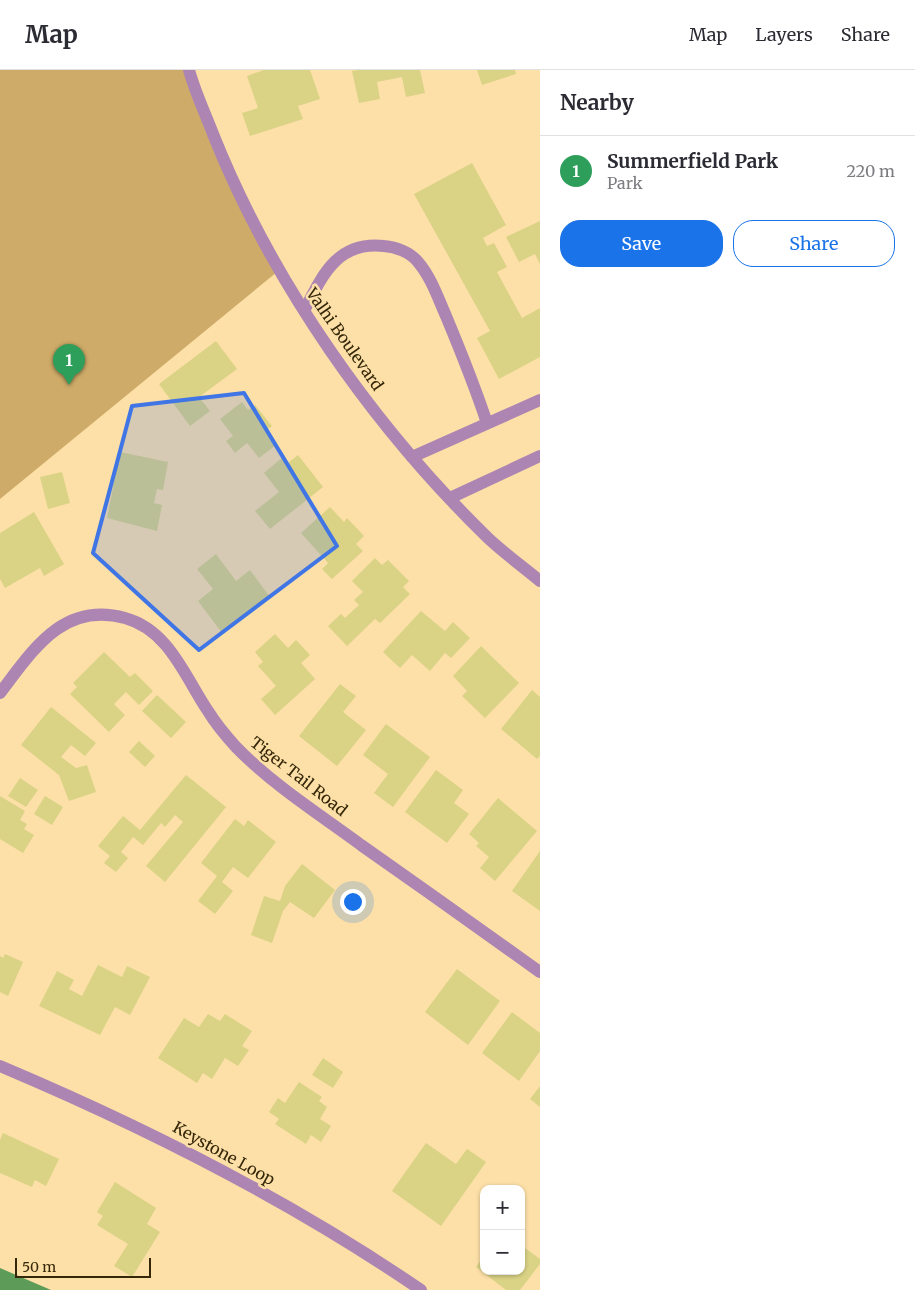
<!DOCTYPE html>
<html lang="en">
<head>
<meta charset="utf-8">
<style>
  body { margin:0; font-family:Merriweather,serif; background:#f2f2f3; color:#2b2b33 }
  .controls { position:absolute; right:15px; bottom:15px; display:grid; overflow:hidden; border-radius:10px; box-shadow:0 1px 4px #0004 }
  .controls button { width:45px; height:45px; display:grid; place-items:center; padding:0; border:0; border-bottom:1px solid #e1e1e2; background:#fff; color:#2b2b33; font:25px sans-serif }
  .scale { position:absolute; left:15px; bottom:12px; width:136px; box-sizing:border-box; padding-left:5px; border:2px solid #352709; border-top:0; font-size:14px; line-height:18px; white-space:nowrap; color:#352709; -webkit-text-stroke:4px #fde0a8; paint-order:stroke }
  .you { position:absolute; left:352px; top:831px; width:18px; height:18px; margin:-12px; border:4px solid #fff; border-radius:50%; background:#1a73e8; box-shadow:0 0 0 8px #1a73e833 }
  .badge { display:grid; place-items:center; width:32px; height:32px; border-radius:50%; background:#1a73e8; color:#fff; font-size:16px; font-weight:700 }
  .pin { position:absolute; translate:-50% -41px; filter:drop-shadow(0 1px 2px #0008) }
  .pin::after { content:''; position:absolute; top:26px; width:18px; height:15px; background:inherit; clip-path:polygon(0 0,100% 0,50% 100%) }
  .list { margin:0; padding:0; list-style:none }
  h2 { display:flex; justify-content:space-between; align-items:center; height:65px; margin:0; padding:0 20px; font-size:21px }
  h2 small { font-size:16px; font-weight:400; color:#7c7c81 }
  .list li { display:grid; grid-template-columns:32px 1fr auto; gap:15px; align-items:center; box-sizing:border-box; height:70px; padding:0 20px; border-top:1px solid #e1e1e2 }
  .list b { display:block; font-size:19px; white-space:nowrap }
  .list p { margin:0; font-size:16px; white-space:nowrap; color:#7c7c81 }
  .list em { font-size:16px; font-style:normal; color:#7c7c81 }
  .actions { display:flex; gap:10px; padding:15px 20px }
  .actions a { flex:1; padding:11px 0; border:1px solid #1a73e8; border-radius:20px; text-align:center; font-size:18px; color:#1a73e8 }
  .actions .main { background:#1a73e8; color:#fff }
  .map { position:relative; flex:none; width:540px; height:1220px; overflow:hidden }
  header { display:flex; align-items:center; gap:30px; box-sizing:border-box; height:70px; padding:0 25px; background:#fff; border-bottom:1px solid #e1e1e2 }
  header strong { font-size:24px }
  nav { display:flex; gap:28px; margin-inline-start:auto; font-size:18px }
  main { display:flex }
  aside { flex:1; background:#fff }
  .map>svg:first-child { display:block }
  .green { fill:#ceab68 }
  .water { fill:#5c9c58 }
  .building { fill:#dad285 }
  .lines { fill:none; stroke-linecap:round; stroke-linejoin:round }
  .minor { stroke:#ad85b2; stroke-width:12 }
  .marked { fill:#3f75e5; fill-opacity:0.2; stroke:#3f75e5; stroke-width:4; stroke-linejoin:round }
  .labels { text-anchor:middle; stroke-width:5; stroke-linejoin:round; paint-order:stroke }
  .street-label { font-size:16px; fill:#352709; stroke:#fde0a8 }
</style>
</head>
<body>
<header>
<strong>Map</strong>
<nav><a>Map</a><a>Layers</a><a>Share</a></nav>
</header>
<main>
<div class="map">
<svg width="540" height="1220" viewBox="0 0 540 1220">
  <rect width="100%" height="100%" fill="#fde0a8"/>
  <!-- green -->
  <path class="green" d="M0 0H192L277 202 0 429Z"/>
  <!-- water -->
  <path class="water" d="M0 1198 51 1220H0Z"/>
  <!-- building -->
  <g class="building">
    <path d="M264 0H310L320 29 298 36 303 49 250 66 242 43 258 38 247 6Z"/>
    <path d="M358 0H420L425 23 406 27 402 7 377 12 380 29 359 33 352 1Z"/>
    <path d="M477 0H515L516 4 482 15Z"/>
    <path d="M472 93 506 155 483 168 487 176 494 173 507 197 497 202 522 248 540 238V287L499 309 477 268 490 261 414 124Z"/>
    <path d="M540 151V194L535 184 519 192 506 167Z"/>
    <path d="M216 271 237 299 199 327 210 341 190 356 159 314Z"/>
    <path d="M242 332 248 340 255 335 272 356 265 361 276 375 259 388 247 373 235 383 226 371 233 366 220 349Z"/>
    <path d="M120 382 168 392 163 420 157 419 154 433 162 435 157 461 107 448Z"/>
    <path d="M298 385 323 417 270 459 255 441 279 422 264 403 283 387 288 393Z"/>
    <path d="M62 402 70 433 48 439 40 407Z"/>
    <path d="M330 437 344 452 347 448 364 466 356 474 363 481 332 509 322 499 328 493 301 463Z"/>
    <path d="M34 442 64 494 44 506 40 498 5 518 0 509V463Z"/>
    <path d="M216 484 236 511 250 500 270 527 222 563 198 531 213 519 197 499Z"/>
    <path d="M375 488 382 495 388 490 409 511 403 517 410 524 380 553 375 549 347 576 328 556 341 544 345 548 359 535 354 530 363 522 352 511Z"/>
    <path d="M421 541 445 561 453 552 470 568 451 588 445 583 430 601 412 585 400 598 383 582Z"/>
    <path d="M275 564 288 578 296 570 310 585 301 593 315 609 275 645 261 629 276 616 258 596 263 592 255 582Z"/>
    <path d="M481 576 519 613 485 648 462 626 467 621 453 606Z"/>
    <path d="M104 582 130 607 135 603 153 621 139 635 126 622 114 634 125 645 109 662 70 624 77 617 73 613Z"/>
    <path d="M340 614 356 626 343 642 366 660 337 696 299 666Z"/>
    <path d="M532 620 540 627V686L537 689 501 659Z"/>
    <path d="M157 625 186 652 171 668 142 641Z"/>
    <path d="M51 637 96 673 85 686 71 675 61 687 76 698 87 695 96 722 69 731 59 705 21 675Z"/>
    <path d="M386 654 430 687 393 737 374 723 388 704 363 685Z"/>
    <path d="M139 671 155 686 145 697 129 682Z"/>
    <path d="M436 700 463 720 454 733 469 744 447 773 405 742Z"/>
    <path d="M186 705 226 737 165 812 146 796 183 752 175 745 165 757 161 753 143 775 133 767 121 782 128 788 116 802 104 793 110 786 98 776 123 746 140 760Z"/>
    <path d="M20 708 38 720 26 737 8 726Z"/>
    <path d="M0 726 25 741 20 750 27 754 24 759 34 765 23 783 0 769Z"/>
    <path d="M45 726 63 737 52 755 34 744Z"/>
    <path d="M498 728 537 761 495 811 480 798 489 787 476 776 479 773 469 764Z"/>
    <path d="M235 749 244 756 248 750 276 772 248 808 233 797 222 812 233 821 215 844 198 831 217 806 201 793Z"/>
    <path d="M540 781V841L512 821Z"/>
    <path d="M302 794 335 820 314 848 290 832 283 841 272 873 251 865 264 826 280 831 285 816Z"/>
    <path d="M5 884 23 892 8 926 0 922V886L3 888Z"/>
    <path d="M98 895 122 907 127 896 150 907 130 945 115 937 100 965 39 936 57 901 74 910 69 919 82 926Z"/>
    <path d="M457 899 500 931 468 975 425 942Z"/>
    <path d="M512 942 540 963V981L519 1011 482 983Z"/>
    <path d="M208 944 220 951 225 944 252 961 242 976 249 980 238 996 225 988 212 1009 203 1003 197 1013 158 988 184 948 199 957Z"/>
    <path d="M323 988 343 1002 333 1018 312 1005Z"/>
    <path d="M299 1012 322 1027 319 1031 327 1037 320 1049 331 1056 321 1072 311 1065 306 1074 275 1054 279 1049 269 1042 278 1028 285 1033Z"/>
    <path d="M540 1016V1037L530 1029Z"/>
    <path d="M3 1063 59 1089 46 1116 35 1110 32 1117 0 1103V1070Z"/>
    <path d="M426 1073 456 1094 467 1079 486 1092 441 1156 392 1121Z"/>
    <path d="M115 1112 156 1138 147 1154 160 1162 132 1207 114 1196 128 1174 97 1155 103 1146 97 1142Z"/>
    <path d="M521 1175 540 1189V1194L520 1220H506L476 1197 484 1186V1201H521Z"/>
  </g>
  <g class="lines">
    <!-- minor -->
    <g class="minor">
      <path d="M189 0C195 22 205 43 213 64 272 212 373 356 488 468 504 483 523 497 540 511"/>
      <path d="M305 239C323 204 338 171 384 176 396 177 410 182 418 192 431 207 438 228 446 246 461 282 475 317 487 353"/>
      <path d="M412 387 540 330"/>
      <path d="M450 428 540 386"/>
      <path d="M0 623C33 580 63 531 125 548 169 560 185 607 208 641 216 654 226 666 236 677 273 715 319 744 361 775 421 817 480 859 540 902"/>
      <path d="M0 996C147 1058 288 1129 421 1220"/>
    </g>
  </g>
  <!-- marked area -->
  <path class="marked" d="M244 323 337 476 199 580 93 483 132 336Z"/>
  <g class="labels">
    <!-- street labels -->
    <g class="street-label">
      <text transform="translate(345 269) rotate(55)" y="6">Valhi Boulevard</text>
      <text transform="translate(299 706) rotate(38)" y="6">Tiger Tail Road</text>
      <text transform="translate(224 1083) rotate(29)" y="6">Keystone Loop</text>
    </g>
  </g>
</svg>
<div class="controls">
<button>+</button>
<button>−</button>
</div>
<div class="scale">50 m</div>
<div class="you"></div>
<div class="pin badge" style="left:69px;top:315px;background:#2e9e5b">1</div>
</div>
<aside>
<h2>Nearby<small></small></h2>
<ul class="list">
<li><span class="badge" style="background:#2e9e5b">1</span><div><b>Summerfield Park</b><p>Park</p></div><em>220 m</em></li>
</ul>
<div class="actions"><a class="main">Save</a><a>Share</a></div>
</aside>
</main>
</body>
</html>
